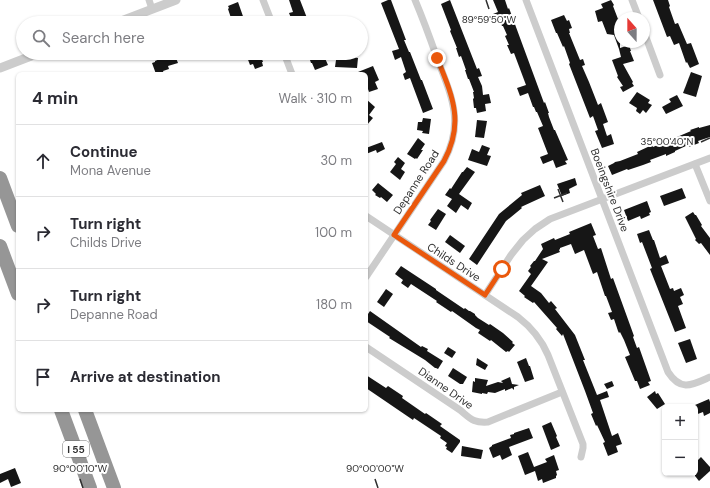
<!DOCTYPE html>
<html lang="en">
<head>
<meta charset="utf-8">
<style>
  body { margin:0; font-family:"DM Sans",sans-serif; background:#f7f7f7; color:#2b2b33 }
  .controls { position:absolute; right:12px; bottom:12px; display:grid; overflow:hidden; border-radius:6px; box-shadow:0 1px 3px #0004 }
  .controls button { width:36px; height:36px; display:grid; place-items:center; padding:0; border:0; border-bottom:1px solid #e1e1e2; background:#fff; color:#2b2b33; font:20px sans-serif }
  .compass { position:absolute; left:614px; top:12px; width:36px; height:36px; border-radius:50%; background:#fff; box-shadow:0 1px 3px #0004; rotate:339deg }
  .stop { position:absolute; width:12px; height:12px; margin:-9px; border:3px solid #ea580c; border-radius:50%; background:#fff }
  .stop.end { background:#ea580c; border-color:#fff; box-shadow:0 1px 4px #0008 }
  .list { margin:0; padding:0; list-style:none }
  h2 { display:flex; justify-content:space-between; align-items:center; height:52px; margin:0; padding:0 16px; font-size:17px }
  h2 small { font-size:13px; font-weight:400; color:#7c7c81 }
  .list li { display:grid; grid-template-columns:26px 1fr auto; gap:12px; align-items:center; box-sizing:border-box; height:72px; padding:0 16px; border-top:1px solid #e1e1e2 }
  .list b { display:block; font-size:15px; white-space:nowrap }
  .list p { margin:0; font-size:13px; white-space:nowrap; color:#7c7c81 }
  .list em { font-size:13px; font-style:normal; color:#7c7c81 }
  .icon { flex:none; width:22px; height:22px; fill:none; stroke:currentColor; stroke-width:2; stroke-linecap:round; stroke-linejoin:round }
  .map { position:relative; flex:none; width:710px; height:488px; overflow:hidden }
  .search { position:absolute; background:#fff; box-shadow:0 1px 3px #0004; left:16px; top:16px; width:352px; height:44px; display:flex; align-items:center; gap:10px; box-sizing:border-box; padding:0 14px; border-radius:22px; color:#7c7c81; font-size:15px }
  .panel { position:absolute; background:#fff; box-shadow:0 1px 3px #0004; left:16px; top:72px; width:352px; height:340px; border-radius:6px }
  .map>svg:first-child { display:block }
  .building { fill:#161616 }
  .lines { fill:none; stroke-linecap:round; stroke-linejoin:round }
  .minor { stroke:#ccc; stroke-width:7 }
  .tertiary { stroke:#ccc; stroke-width:9 }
  .motorway { stroke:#969696; stroke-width:14 }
  .route { stroke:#ea580c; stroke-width:5 }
  .ticks { fill:none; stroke:#2f2f2f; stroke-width:1.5 }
  .labels { text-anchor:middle; stroke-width:4; stroke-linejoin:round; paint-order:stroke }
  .shield { fill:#fff; stroke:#6d6d6d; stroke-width:1 }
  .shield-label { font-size:10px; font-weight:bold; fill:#2f2f2f }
  .street-label { font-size:11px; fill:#2f2f2f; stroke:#fff }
  .ticks-label { font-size:10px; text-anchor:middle; fill:#2f2f2f; stroke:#fff; stroke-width:4; stroke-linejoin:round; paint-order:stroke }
</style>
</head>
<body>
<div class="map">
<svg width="710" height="488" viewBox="0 0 710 488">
  <rect width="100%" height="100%" fill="#fff"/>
  <!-- building -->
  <g class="building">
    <path d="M289 0H300L307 18 293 23 289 13 293 12Z"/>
    <path d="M388 0H391L406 40H404L409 52H410L421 80H422L433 109 423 113 410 78 405 80 403 74 406 72 401 57 395 60 392 51 399 49 381 3Z"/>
    <path d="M450 0 477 69 479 68 482 76 478 77 482 86 483 95 489 94 491 103 485 104 486 111 477 113 476 108H474L473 99 474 98 473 92H474L469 79H468L465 70H466L461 56 459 57 456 48H457L450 31 451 30 441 4Z"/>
    <path d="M493 0H505L508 9 509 8 544 103 545 102 549 113H548L549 117 554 130H555L568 160 565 161 567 164 556 168 553 160 543 164 540 157 548 154 538 128 543 126 537 112H536L534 107H533L528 93 520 96 517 88 526 85 514 53 511 54 507 45H509L505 36 507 35 503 26H502L499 19 496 20 493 14 498 12Z"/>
    <path d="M611 0 614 5 613 6 618 19 620 18V48L629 45 631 51H630L634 61 623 64 633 82 632 83 634 86 623 92 620 87 623 86 617 77 618 76 612 60 621 57 619 49 614 35 607 34 602 21 598 22 595 11 603 8 601 4Z"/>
    <path d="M653 0H668L670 6 669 7 675 24 678 23 687 44 691 43 699 64 690 68 687 62 686 63 679 43 674 45 670 36 667 37Z"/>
    <path d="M238 2 245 22 241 23H235L233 17 231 18 228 9 229 8 228 6Z"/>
    <path d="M564 15 567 21 569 20 572 28 569 29 570 33H569L580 60 583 59 585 65 582 66 589 82 598 105 601 103 608 122 603 124 607 136 611 134 614 144 602 148 595 131 598 130 593 116 590 118 569 64 570 63 564 46 563 47 557 33H556L551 20Z"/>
    <path d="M174 53 178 63 168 66 169 69 163 71 164 74H156L152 63 155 62V61Z"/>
    <path d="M254 53H260L263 62H262L263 66 255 69 253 64 250 65 247 57 250 56V55Z"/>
    <path d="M308 53H319L321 57 324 56 328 65 315 70 312 63H311L309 57 310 56Z"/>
    <path d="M337 53 346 55V56L358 58 357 68 335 67Z"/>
    <path d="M373 66 379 80 375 82 378 89 369 92 366 83V74H353Z"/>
    <path d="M691 72 702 76 696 97 683 93Z"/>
    <path d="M637 92 650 100 648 103 652 105 646 113 643 110 640 114 636 111 637 108 629 103Z"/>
    <path d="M677 95 683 106 666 114 662 107 671 102 669 99Z"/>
    <path d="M366 99 375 107 369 115 373 118 366 126Z"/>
    <path d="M423 118 431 119 430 120 431 119 429 134 422 133 423 131 417 130 418 122H422Z"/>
    <path d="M477 120 487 121 484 138 475 137Z"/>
    <path d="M710 125V137L698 141 699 143 689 147 688 145 675 151V152L666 156V154L650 160 651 162 643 165 628 170 627 169 612 175 608 166 614 163 615 162 620 161 638 154 637 152 652 145 653 147 670 140 691 131 690 130 699 127V128Z"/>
    <path d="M418 138 425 144 421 150H423L417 159 416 158 415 159 407 154Z"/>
    <path d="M382 142 385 149 377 153 376 150 366 154V148Z"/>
    <path d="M482 145 490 148 487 155 491 156 487 166 468 160 472 149 479 152Z"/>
    <path d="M398 157 405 163 401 169 405 172 400 180 390 172 396 164 394 162Z"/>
    <path d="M467 167 475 172 459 194 472 203 468 210 461 205 456 213 447 206 452 199 445 195 450 188 451 189 462 172H463Z"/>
    <path d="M575 178 577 185 569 189 570 193 562 196 557 184Z"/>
    <path d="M378 183 393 195 387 202 381 197 380 198 375 195 376 194 372 190Z"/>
    <path d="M540 185 545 196 521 207 522 208 506 221 477 265 469 259 499 214 522 195 521 193Z"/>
    <path d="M682 188 686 198 664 206 660 196Z"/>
    <path d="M647 201 651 212 649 213 650 215 641 219 640 216 628 221 624 210Z"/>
    <path d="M438 209 446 214 436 230 428 225 431 221 430 220Z"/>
    <path d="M693 212 695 215H696L702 225 701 226 710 238V255L701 243 699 244 695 240 696 239 685 217Z"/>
    <path d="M591 223 596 235 593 236 598 249 601 248 611 279 613 278 634 336 633 337 637 348 639 347 651 381 648 382 650 385 640 389 637 381H635L625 357 630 355 624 340 620 332 619 333 618 331 614 319 611 320 608 313 612 312 606 296H605L597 272 593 274 584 250 575 254 571 244 560 248V249L559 250 560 252 542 259 548 262 531 286 541 293 549 303 551 301 557 308 555 309 575 335 585 360H583L597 395 607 391 609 397 600 400 612 436 618 433 622 444 616 446 618 452 608 456 603 443 605 442 597 425 596 426 591 414 593 413 585 391 563 334 562 336 556 329 557 328 534 302 533 303 524 297 525 296 519 291 531 274 528 271 531 267 530 266 534 261H535L543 249 541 244 554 238 555 240 570 234 569 232Z"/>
    <path d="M649 230 653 240H654L660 258 666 255 669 263 661 266 670 289 673 288 674 291 681 288 684 295 680 297 683 304 678 306 686 328 675 332 650 269 652 268 642 242 640 243 637 234Z"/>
    <path d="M450 235 465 246 460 253 445 242Z"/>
    <path d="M401 266 436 289V290L464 309 465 308 469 311H470L475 314V315L478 318 489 325 490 324 503 333 513 342 512 343 515 345 509 352 508 351 506 352 491 340 490 341 478 333 480 330 476 328 452 311 451 312 436 302 437 301 411 284 408 288 401 283 403 280 395 274Z"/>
    <path d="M386 289 393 294 384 307 377 302Z"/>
    <path d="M370 311 421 347 422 346 428 349 427 351 443 361 438 369 436 368H435L425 360 389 338 390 337 366 321V317Z"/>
    <path d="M690 339 697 359 686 363 678 343Z"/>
    <path d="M448 347 456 352 452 358 444 353Z"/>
    <path d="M477 358 488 365 485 370 476 365Z"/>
    <path d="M526 358 529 366H530L534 379 525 382 517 362Z"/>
    <path d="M453 368 467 377 463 384H460L448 376Z"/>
    <path d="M366 375 386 388 388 386 403 396 402 398 425 414 426 413 442 424 440 426 460 440V442L452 453 446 449 447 447 445 446 447 443 440 438 441 436 414 418 413 420 366 388Z"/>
    <path d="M510 377 512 384 519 385 514 387V390L512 388 505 391V389L495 393 488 392 487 394 482 393V394L472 392 473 381 475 382V378L488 380 486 386 498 382 503 383 501 381Z"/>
    <path d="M612 381 614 386 607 389 604 384Z"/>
    <path d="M655 391 656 394 658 393 665 404 657 409 647 397Z"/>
    <path d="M709 399 710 402V413L704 416 703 412 695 415V405Z"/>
    <path d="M551 422 557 436 556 437 560 446 551 450 542 426Z"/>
    <path d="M529 428 533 438 509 447 512 455 502 460 500 455 493 458 489 448 492 446V445L511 438 510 435 514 434V433Z"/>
    <path d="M462 446 483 450 481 459 461 456Z"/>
    <path d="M528 452 534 467 547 462 545 459 554 455 559 470 556 471 557 475 556 476V478L543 483 542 479 538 481 535 471 525 475 518 456Z"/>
    <path d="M701 457 710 467V471L699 481 695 476V463Z"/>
    <path d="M15 468 21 483 11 487 8 479 0 483V474Z"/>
  </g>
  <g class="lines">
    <!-- minor -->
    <g class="minor">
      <path d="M149 0 152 9"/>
      <path d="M263 0 272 23"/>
      <path d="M526 0 668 372C681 392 692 385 710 377"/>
      <path d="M632 0 639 18"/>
      <path d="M644 32 660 75"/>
      <path d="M284 53 292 74"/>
      <path d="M695 164 710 201"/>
      <path d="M366 216 518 317C531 327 542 341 548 355L583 444V448L581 457"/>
      <path d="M366 277 444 161C465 122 451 95 437 58 430 38 423 19 415 0"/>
      <path d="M485 295 511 255 523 240 535 229 550 219 710 158"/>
      <path d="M366 347 460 410C471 419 473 423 488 422L562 392"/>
    </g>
    <!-- tertiary -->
    <g class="tertiary">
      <path d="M116 23 176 0"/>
      <path d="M0 68 39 53"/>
    </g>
    <!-- motorway -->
    <g class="motorway">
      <path d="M0 178 18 226"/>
      <path d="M0 246 18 294"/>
      <path d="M61 410 90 488"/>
      <path d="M85 410 114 488"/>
    </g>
  </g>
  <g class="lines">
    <!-- route -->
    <path class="route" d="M437 58C452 95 465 122 444 161L394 235 485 295 502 269"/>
  </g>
  <!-- ticks -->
  <path class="ticks" d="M486 0 489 9M701 142 710 138M558 189 563 202M554 198 567 193M80 479 83 488M375 479 378 488"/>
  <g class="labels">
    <!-- shield labels -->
    <rect class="shield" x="63" y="441" width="26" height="16" rx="3"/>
    <g class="shield-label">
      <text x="76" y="453">I 55</text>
    </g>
    <!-- street labels -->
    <g class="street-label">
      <text transform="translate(416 182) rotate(-57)" y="4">Depanne Road</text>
      <text transform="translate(610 190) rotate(69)" y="4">Boeingshire Drive</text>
      <text transform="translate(454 262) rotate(33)" y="4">Childs Drive</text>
      <text transform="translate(446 388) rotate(35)" y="4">Dianne Drive</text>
    </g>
  </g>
  <g class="ticks-label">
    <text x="489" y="23">89°59'50"W</text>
    <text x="667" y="145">35°00'40"N</text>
    <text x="80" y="472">90°00'10"W</text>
    <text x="375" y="472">90°00'00"W</text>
  </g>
</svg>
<div class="controls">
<button>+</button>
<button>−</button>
</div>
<svg class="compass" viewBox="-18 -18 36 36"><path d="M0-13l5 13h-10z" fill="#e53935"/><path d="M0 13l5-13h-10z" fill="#7c7c81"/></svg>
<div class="stop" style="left:502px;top:269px"></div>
<div class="stop end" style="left:437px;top:58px"></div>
<div class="search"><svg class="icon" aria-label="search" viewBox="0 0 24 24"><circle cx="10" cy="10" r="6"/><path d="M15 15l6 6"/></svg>Search here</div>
<section class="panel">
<h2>4 min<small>Walk · 310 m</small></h2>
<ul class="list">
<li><svg class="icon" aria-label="ahead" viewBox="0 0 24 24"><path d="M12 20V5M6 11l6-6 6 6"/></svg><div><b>Continue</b><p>Mona Avenue</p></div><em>30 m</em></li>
<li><svg class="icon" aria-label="right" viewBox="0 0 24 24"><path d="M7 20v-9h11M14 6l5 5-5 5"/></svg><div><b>Turn right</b><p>Childs Drive</p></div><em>100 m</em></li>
<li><svg class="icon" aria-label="right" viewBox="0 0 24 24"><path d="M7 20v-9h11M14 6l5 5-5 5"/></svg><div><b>Turn right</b><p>Depanne Road</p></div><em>180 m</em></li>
<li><svg class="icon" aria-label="arrive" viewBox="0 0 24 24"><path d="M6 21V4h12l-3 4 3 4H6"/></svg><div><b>Arrive at destination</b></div></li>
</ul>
</section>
</div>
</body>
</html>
